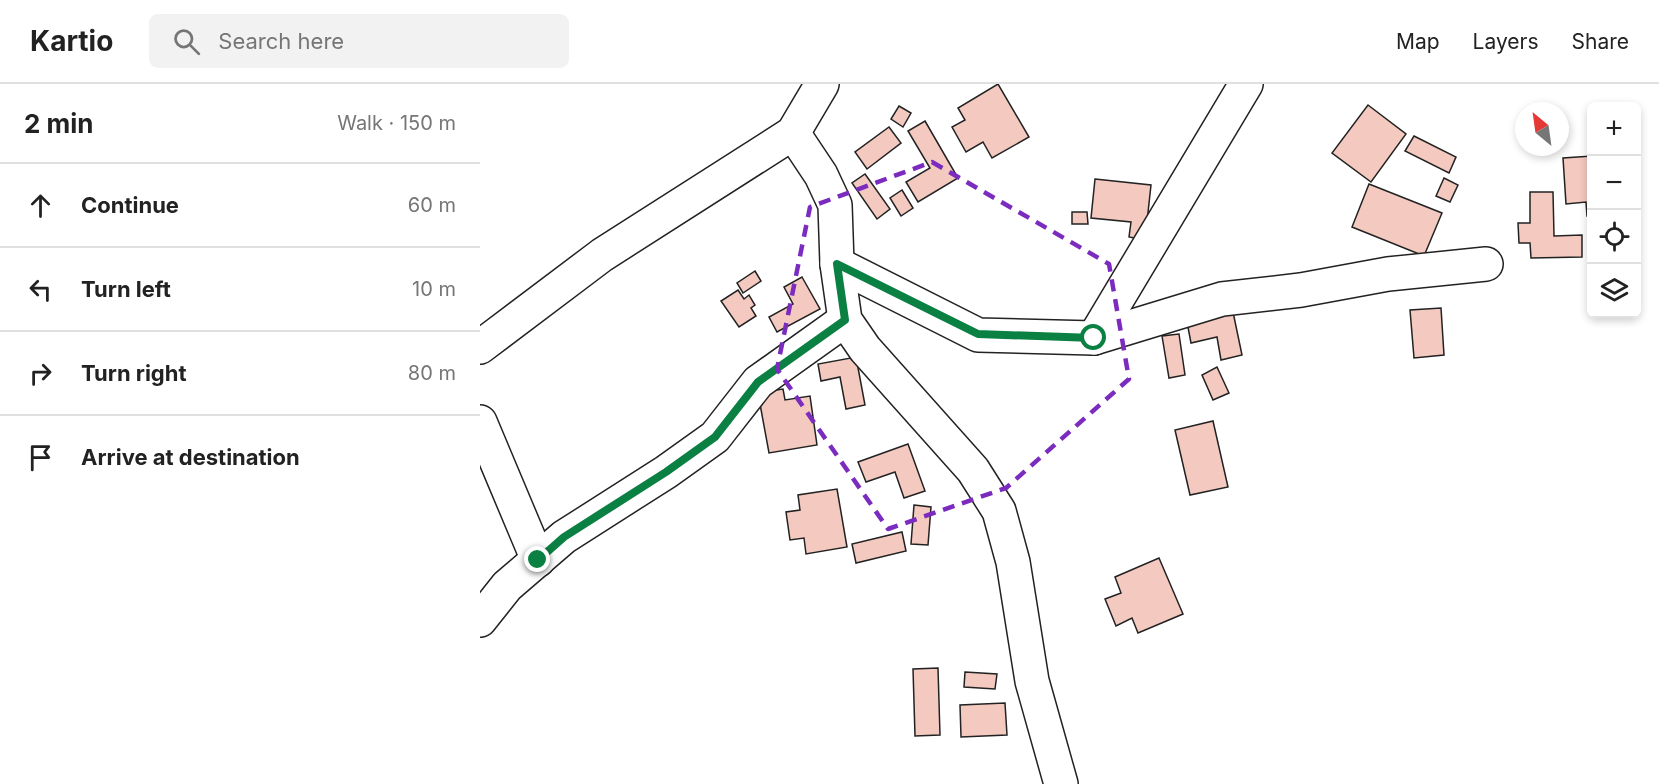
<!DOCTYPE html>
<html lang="en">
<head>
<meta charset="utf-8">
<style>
  body { margin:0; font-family:Inter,sans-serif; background:#f2f2f2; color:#222 }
  .controls { position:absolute; right:18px; top:18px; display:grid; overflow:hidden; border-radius:9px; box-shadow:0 3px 9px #0003 }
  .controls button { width:54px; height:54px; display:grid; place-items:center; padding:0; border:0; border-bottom:2px solid #e0e0e0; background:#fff; color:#222; font:30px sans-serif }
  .compass { position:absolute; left:1035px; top:18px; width:54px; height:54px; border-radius:50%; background:#fff; box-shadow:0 3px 9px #0003; rotate:331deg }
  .stop { position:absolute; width:18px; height:18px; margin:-14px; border:4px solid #0b8043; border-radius:50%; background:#fff }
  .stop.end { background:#0b8043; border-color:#fff; box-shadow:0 2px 6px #0008 }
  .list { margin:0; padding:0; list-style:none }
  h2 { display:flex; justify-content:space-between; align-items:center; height:78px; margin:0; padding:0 24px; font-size:26px }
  h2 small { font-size:20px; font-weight:400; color:#767676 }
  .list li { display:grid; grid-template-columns:39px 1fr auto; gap:18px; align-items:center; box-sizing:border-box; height:84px; padding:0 24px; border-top:2px solid #e0e0e0 }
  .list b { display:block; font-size:22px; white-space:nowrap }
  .list em { font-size:20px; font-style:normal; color:#767676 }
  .icon { flex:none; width:33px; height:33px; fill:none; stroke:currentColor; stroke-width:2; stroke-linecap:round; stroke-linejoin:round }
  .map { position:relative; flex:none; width:1179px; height:700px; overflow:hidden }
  header { display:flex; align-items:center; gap:36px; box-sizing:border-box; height:84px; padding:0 30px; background:#fff; border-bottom:2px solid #e0e0e0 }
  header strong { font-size:28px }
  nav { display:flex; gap:33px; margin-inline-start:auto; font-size:21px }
  .search { width:420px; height:54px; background:#f2f2f2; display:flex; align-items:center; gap:15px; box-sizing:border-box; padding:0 21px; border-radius:9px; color:#767676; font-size:22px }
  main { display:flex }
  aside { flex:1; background:#fff }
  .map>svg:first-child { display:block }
  .building { fill:#f3c9c0; stroke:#222; stroke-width:1.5 }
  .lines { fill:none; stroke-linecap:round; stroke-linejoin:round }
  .minor-casing { stroke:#222; stroke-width:36 }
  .minor { stroke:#fff; stroke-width:33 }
  .route { stroke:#0b8043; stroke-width:8 }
  .marked { fill:none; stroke:#7b2cbf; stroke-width:4.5; stroke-dasharray:12 8; stroke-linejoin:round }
</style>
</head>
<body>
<header>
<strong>Kartio</strong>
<div class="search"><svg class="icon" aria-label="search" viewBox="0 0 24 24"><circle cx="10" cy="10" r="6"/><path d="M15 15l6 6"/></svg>Search here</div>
<nav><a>Map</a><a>Layers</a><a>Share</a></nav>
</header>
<main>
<aside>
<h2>2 min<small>Walk · 150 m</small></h2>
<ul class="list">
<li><svg class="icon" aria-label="ahead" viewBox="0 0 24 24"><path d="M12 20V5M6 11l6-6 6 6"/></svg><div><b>Continue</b></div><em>60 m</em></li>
<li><svg class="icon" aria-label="left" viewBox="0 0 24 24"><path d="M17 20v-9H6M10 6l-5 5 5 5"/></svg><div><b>Turn left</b></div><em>10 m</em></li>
<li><svg class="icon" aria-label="right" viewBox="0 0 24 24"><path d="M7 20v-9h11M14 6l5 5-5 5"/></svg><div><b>Turn right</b></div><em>80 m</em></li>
<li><svg class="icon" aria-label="arrive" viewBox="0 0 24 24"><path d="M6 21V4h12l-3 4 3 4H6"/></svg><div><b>Arrive at destination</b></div></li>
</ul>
</aside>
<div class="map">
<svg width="1179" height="700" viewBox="0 0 1179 700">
  <rect width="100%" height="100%" fill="#fff"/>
  <!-- building -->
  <g class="building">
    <path d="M518 0 549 53 512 74 503 58 486 68 472 43 485 36 478 24Z"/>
    <path d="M888 21 926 50 891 98 852 69Z"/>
    <path d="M419 22 431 29 423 43 411 35Z"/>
    <path d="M445 37 478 94 438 118 426 98 450 84 428 47Z"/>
    <path d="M409 43 421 59 387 85 375 68Z"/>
    <path d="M934 52 976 73 969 89 925 67Z"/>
    <path d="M1112 72V132H1107L1106 118 1086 120 1083 74Z"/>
    <path d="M385 90 410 125 397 135 372 99Z"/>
    <path d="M964 94 978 101 970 118 956 112Z"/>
    <path d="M615 95 671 101 665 156 649 153 651 138 611 134Z"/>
    <path d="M889 100 962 129 944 172 872 143Z"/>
    <path d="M422 106 433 124 421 132 410 114Z"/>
    <path d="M1050 108H1073L1074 152 1102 151V173L1051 174 1050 159H1039L1038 139H1050Z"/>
    <path d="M592 128H607L608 140H592Z"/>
    <path d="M275 187 281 197 263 209 257 199Z"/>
    <path d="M322 193 340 225 297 248 289 233 313 220 304 203Z"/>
    <path d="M258 206 264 215 269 211 275 221 271 224 276 232 259 243 241 217Z"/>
    <path d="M961 224 964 271 934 274 930 226Z"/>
    <path d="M753 228 762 271 741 276 737 253 711 259 707 238Z"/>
    <path d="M699 250 705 291 689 294 682 252Z"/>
    <path d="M376 273 385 321 366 325 360 293 341 297 338 280Z"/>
    <path d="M737 283 749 309 733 316 722 291Z"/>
    <path d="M303 305 305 316 330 312 337 361 289 369 278 309Z"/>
    <path d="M733 337 748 403 710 411 695 346Z"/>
    <path d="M428 360 445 407 424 414 415 388 386 398 378 378Z"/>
    <path d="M357 405 367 463 326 470 324 454 310 456 306 428 320 426 318 411Z"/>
    <path d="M434 421 451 423 448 461 431 460Z"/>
    <path d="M422 448 426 467 376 479 372 460Z"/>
    <path d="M679 474 703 530 658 549 652 534 636 542 625 515 641 509 635 493Z"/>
    <path d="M458 584 460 651 435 652 433 585Z"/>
    <path d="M485 588 517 590 515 605 484 603Z"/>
    <path d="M525 619 527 651 481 653 480 621Z"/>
  </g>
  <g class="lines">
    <!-- minor casing -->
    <g class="minor-casing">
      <g id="minor">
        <path d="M313 49 341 91 355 121 357 180 365 236 385 265 493 386 519 427 533 478 552 597 581 700"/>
        <path d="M357 180 498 251 614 254 742 215 821 206 908 190 1006 180"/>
        <path d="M614 254 766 0"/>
        <path d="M0 263 122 171 313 49 342 0"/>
        <path d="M0 338 58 476"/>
        <path d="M0 536 27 502 84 453 186 388 235 353 278 298 365 236"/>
      </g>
    </g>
    <!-- minor -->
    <use href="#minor" class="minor"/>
  </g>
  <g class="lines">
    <!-- route -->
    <path class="route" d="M58 476 84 453 186 388 235 353 278 298 365 236 357 180 498 250 614 254"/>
  </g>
  <!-- marked area -->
  <path class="marked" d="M452 78 629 180 649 295 526 404 408 445 297 285 330 123Z"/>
</svg>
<div class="controls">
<button>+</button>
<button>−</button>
<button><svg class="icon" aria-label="locate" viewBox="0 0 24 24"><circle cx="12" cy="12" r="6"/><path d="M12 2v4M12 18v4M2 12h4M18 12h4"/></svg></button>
<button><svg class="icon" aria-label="layers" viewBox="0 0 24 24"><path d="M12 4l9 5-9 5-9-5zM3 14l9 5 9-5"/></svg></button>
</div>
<svg class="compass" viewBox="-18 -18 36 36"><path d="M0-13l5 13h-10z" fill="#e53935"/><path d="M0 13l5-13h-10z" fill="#767676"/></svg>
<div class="stop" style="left:614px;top:254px"></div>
<div class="stop end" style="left:58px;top:476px"></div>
</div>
</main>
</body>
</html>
